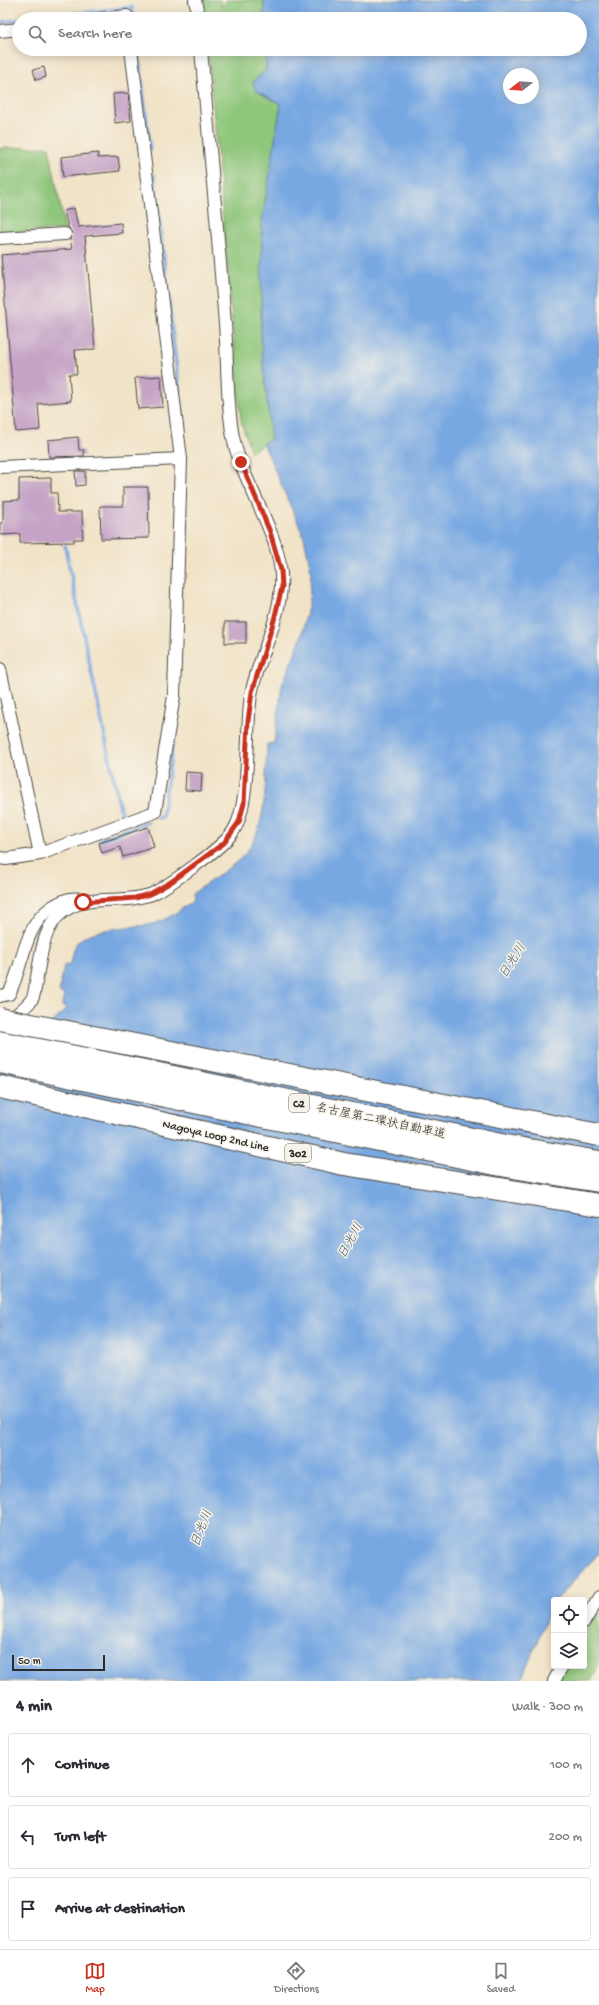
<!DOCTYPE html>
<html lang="en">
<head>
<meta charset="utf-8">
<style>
  body { margin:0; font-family:"Gochi Hand","Klee One",sans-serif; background:#f2f2f3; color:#2b2b33 }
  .controls { position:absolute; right:12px; bottom:12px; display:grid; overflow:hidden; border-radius:4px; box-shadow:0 2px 10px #0003 }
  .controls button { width:36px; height:36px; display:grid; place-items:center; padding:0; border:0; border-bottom:1px solid #e1e1e2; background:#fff; color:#2b2b33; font:20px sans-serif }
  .compass { position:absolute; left:503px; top:68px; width:36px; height:36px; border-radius:50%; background:#fff; box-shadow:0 2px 10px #0003; rotate:253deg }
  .scale { position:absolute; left:12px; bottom:10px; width:93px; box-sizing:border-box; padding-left:4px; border:2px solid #2b2b2b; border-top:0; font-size:11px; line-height:14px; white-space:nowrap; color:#2b2b2b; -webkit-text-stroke:3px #f7f3e8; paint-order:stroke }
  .stop { position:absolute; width:12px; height:12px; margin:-9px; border:3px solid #c8321e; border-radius:50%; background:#fff }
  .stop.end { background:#c8321e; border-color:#fff; box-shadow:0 1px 4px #0008 }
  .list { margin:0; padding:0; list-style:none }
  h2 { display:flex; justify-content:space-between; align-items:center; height:52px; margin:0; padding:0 16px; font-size:17px }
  h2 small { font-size:13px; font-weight:400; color:#7c7c81 }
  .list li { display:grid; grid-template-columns:26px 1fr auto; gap:12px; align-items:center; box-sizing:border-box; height:64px; margin:0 8px 8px; padding:0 8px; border:1px solid #e1e1e2; border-radius:4px }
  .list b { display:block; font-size:15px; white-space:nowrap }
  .list em { font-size:13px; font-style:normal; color:#7c7c81 }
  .icon { flex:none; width:22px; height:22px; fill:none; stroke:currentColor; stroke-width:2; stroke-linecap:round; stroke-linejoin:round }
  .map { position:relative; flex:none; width:599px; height:1681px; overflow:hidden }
  .search { position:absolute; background:#fff; box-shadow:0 2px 10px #0003; left:12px; right:12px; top:12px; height:44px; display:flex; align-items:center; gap:10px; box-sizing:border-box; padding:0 14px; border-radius:22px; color:#7c7c81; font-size:15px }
  .sheet { height:268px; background:#fff }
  nav { display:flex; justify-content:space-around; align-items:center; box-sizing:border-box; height:56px; border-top:1px solid #e1e1e2; background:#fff; font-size:11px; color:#7c7c81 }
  nav a { display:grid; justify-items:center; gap:2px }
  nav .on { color:#c8321e }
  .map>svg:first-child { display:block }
  .green { fill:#8ec67a; stroke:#5c7852 }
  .water { fill:#78a8e2; stroke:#526a86; fill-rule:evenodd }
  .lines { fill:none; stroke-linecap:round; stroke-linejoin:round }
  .stream { stroke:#78a8e2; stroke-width:3.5 }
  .building { fill:#c4a3c6 }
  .street-casing { stroke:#494742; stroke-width:14 }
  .highway-casing { stroke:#494742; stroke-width:24 }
  .street { stroke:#fff; stroke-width:12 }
  .highway { stroke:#fff; stroke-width:22 }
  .highway-bridge-casing { stroke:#494742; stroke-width:24; stroke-linecap:butt }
  .highway-bridge { stroke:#fff; stroke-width:22 }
  .route { stroke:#c8321e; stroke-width:5 }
  .labels { text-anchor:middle; stroke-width:3; stroke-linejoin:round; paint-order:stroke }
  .shield { fill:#f7f3e8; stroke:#686764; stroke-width:1 }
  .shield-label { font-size:11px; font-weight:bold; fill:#2b2b2b }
  .street-label { font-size:12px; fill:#2b2b2b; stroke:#f7f3e8 }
  .water-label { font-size:13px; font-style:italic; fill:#46576b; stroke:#f7f3e8 }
</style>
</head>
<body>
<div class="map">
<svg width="599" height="1681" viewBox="0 0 599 1681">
  <rect width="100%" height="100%" fill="#f7f3e8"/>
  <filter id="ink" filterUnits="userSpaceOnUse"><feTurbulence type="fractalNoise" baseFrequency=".025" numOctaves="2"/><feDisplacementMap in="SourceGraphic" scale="8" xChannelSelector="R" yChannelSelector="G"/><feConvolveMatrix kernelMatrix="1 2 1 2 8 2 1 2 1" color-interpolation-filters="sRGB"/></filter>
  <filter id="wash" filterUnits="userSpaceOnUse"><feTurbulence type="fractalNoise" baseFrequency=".012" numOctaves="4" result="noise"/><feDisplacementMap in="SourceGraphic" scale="16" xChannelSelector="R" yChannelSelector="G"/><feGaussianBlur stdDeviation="0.9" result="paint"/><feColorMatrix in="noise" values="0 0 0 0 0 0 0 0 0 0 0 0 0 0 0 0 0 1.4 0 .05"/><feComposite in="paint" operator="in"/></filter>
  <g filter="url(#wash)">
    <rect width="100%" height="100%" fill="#f1e3c7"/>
    <!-- green -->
    <g class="green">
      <path d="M203 0H220L222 6 227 0H264V19H205Z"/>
      <path d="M208 49H265L266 70 253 82 261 94 281 104 262 221 261 342 271 439 251 452 241 421Z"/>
      <path d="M49 147 65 230 0 233V148Z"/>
      <path d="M599 1606V1665L591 1681H558L566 1666H584V1633Z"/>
    </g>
    <!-- water -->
    <path class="water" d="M264 0H599V1553L556 1600H554L521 1681H0V1065L63 1013 66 1007 62 1006 64 994 59 993 64 965H70C71 958 72 951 75 945 89 925 135 929 156 923 170 918 181 909 193 901L192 894C208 882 227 871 241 858 269 832 265 778 267 744L274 743 282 685 301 638 309 602 311 571 304 537 263 443 271 439 261 342 262 221 281 104 255 90 253 82 266 70 265 49H580V19H264ZM509 74H533V98H509Z"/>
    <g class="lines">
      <!-- stream -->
      <g class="stream">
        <path d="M27 19 132 7 134 19"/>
        <path d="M0 22 19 20"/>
        <path d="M138 49 150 149"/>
        <path d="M154 175 183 423"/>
        <path d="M65 546 122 818"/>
        <path d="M158 818 162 817 179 701"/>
        <path d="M100 840 148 822"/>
      </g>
    </g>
    <g id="blocks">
      <!-- building -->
      <g class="building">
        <path d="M44 67 46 77 36 80 33 70Z"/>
        <path d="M128 93 131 121 115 123 113 94Z"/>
        <path d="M98 153V158L118 157 120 171 63 177 61 157Z"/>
        <path d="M74 208 78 227 121 223 122 233 85 236 95 349 75 350 77 374H69L71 401 38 404 40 430 16 432 1 255 72 249 70 239 72 233 68 227 64 211Z"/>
        <path d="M161 376 163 407 138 409 135 378Z"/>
        <path d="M78 437 79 450H84V456L49 457 48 440Z"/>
        <path d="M75 471H85V485L76 486Z"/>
        <path d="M51 478V493H57L58 512H82L83 539H74V542L20 543V534L0 535V523H3V501L19 500V479Z"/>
        <path d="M123 487H148L149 538 101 539 100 506H123Z"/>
        <rect x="225" y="622" width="21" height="21"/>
        <path d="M186 772 202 773 201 791 185 790Z"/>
        <path d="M148 827 154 847 123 857 120 847 102 853 99 843Z"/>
      </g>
    </g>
  </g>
  <g filter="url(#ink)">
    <use href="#blocks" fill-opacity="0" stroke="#494742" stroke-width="1"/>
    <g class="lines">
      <!-- street casing -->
      <g class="street-casing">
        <g id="street">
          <path d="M195 0 199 19"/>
          <path d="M99 19 127 16V19"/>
          <path d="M0 31 19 29"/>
          <path d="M0 238 65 234"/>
          <path d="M0 467 181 459"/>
          <path d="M0 669 40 854 155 812 174 696 181 459 131 49"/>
          <path d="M0 858 6 859 40 854"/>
          <path d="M0 996 9 994C24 965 23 926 52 907 67 898 73 897 90 900"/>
          <path d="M8 1022C15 1015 27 1007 32 999 35 994 35 987 36 982 41 958 42 926 64 911 85 896 112 902 135 898 140 897 147 896 152 894 168 886 222 848 232 833 252 805 245 732 251 695 258 658 279 624 281 586 285 539 242 484 233 437 226 400 228 362 225 324 218 233 209 141 201 49"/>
          <path d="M584 1622 599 1597"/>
          <path d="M554 1681 562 1666"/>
        </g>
      </g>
      <!-- highway casing -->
      <g class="highway-casing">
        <g id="highway">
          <path d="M0 1041 506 1146 599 1162"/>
          <path d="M0 1062 501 1165 599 1181"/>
          <path d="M0 1087 344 1164 599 1205"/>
        </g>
      </g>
      <!-- street -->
      <use href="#street" class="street"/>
      <!-- highway -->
      <use href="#highway" class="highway"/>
      <!-- highway-bridge casing -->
      <g class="highway-bridge-casing">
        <path id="highway-bridge" d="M0 1019 599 1135"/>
      </g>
      <!-- highway-bridge -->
      <use href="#highway-bridge" class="highway-bridge"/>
    </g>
  </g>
  <g class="lines" filter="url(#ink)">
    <!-- route -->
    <path class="route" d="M83 902 135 898 150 894 171 882 224 843 239 822 244 803 248 721 252 692 274 620 282 587 281 570 270 532 241 462"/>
  </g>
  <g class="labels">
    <!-- shield labels -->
    <g class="shield">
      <rect x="289" y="1094" width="20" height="18" rx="3"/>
      <rect x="285" y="1144" width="26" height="18" rx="3"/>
    </g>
    <g class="shield-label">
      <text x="299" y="1107">C2</text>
      <text x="298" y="1157">302</text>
    </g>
    <!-- street labels -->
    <g class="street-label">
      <text transform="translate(381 1120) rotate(12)" y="4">名古屋第二環状自動車道</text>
      <text transform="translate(216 1135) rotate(13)" y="4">Nagoya Loop 2nd Line</text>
    </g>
    <!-- water labels -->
    <g class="water-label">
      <text transform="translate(511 960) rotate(-58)" y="5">日光川</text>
      <text transform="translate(349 1240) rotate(-61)" y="5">日光川</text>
      <text transform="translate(200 1528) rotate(-69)" y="5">日光川</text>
    </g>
  </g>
</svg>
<div class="controls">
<button><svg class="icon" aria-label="locate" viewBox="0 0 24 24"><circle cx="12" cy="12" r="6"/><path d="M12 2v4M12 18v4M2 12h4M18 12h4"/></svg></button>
<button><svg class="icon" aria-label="layers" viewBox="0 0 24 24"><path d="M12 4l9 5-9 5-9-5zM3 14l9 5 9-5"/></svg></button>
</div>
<svg class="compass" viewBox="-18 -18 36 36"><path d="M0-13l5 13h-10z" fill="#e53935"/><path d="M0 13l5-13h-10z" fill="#7c7c81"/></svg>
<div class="scale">50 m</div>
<div class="stop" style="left:83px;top:902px"></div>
<div class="stop end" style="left:241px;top:462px"></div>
<div class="search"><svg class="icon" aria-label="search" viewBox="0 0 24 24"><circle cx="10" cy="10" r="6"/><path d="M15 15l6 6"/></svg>Search here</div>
</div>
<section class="sheet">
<h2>4 min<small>Walk · 300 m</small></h2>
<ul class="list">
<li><svg class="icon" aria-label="ahead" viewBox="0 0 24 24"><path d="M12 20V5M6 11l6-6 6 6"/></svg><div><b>Continue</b></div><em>100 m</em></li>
<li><svg class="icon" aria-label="left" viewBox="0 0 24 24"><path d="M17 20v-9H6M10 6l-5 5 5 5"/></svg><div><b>Turn left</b></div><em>200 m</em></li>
<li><svg class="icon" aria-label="arrive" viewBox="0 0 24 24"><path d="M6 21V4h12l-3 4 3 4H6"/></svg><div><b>Arrive at destination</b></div></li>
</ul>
</section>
<nav>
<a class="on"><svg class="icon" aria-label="map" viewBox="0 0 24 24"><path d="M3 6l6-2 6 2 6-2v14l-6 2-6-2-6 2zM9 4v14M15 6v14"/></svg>Map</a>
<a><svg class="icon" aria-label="directions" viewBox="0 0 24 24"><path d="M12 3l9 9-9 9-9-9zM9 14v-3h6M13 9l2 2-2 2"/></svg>Directions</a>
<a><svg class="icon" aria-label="saved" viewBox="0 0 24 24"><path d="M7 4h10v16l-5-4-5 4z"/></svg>Saved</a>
</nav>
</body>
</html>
